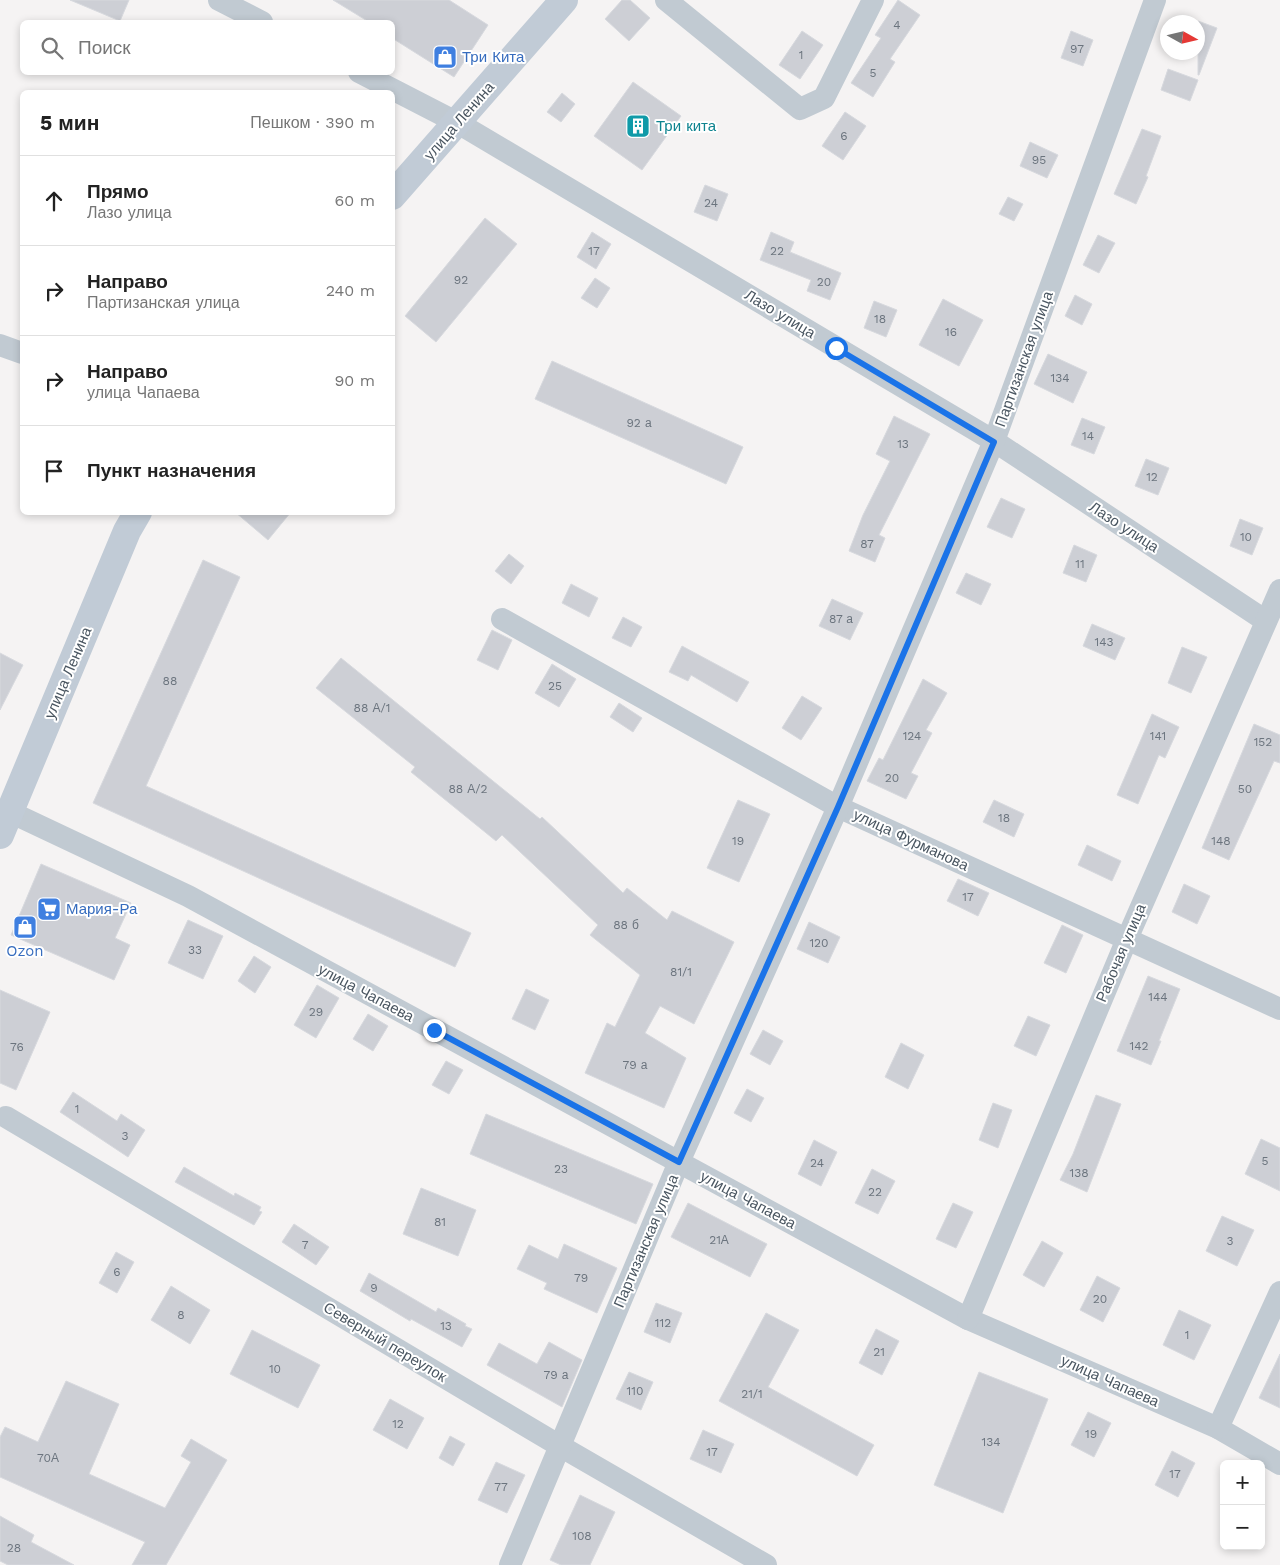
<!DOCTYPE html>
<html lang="ru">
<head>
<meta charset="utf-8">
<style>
  body { margin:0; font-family:"Work Sans",sans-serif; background:#f2f2f2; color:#222 }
  .controls { position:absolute; right:15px; bottom:15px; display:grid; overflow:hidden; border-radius:8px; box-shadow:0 2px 8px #0003 }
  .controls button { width:45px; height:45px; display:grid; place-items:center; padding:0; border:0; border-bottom:1px solid #e0e0e0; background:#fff; color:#222; font:25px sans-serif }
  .compass { position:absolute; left:1160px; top:15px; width:45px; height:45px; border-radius:50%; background:#fff; box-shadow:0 2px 8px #0003; rotate:98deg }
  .stop { position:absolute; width:15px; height:15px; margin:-11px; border:4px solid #1a73e8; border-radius:50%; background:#fff }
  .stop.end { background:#1a73e8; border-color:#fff; box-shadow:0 1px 5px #0008 }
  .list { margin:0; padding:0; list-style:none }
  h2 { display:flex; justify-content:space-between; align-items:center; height:65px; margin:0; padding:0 20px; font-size:21px }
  h2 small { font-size:16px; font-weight:400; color:#767676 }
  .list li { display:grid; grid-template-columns:32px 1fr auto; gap:15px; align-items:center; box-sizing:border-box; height:90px; padding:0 20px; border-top:1px solid #e0e0e0 }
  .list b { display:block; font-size:19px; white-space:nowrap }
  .list p { margin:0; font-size:16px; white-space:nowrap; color:#767676 }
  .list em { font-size:16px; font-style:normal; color:#767676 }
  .icon { flex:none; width:28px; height:28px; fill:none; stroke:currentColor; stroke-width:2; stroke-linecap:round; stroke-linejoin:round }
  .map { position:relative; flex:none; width:1280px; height:1565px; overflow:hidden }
  .search { position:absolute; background:#fff; box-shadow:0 2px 8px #0003; left:20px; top:20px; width:375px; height:55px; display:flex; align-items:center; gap:12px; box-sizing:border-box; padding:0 18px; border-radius:8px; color:#767676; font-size:19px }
  .panel { position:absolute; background:#fff; box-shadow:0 2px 8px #0003; left:20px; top:90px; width:375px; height:425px; border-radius:8px }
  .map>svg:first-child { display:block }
  .building { fill:#cdcfd5; stroke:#d7d9de }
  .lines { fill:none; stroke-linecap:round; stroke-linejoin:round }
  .street { stroke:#c1cad2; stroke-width:22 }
  .secondary { stroke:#c1cbd6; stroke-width:28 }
  .route { stroke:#1a73e8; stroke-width:6 }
  .labels { text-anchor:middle; stroke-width:4; stroke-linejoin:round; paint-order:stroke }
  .number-label { font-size:12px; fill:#6b747e }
  .shop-label { font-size:15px; fill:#366cbe; stroke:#fff; text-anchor:start }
  .street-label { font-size:15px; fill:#4a5661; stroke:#fff }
  .culture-label { font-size:15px; fill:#0d838f; stroke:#fff; text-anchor:start }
</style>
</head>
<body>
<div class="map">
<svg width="1280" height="1565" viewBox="0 0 1280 1565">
  <rect width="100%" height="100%" fill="#f5f3f3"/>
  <!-- building -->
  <g class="building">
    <path d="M70 0H129L120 21Z"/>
    <path d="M333 0H449L488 25 454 77 392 38V22H369Z"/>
    <path d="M622 0H630L650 18 629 41 605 19Z"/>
    <path d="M898 0 920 15 890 59 895 62 873 97 851 83 881 38 875 35Z"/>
    <path d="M1198 21 1217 28 1199 75H1198Z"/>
    <path d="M802 31 823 45 800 79 779 65Z"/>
    <path d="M1071 31 1093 40 1083 66 1061 58Z"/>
    <path d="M1168 69 1198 80 1190 101 1161 90Z"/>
    <path d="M633 82 681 116 642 170 594 136Z"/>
    <path d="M562 93 575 104 561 122 547 112Z"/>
    <path d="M845 112 866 126 843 160 822 146Z"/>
    <path d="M1142 129 1161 136 1146 176 1148 177 1136 204 1114 194Z"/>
    <path d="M1030 142 1058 155 1047 178 1020 166Z"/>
    <path d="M705 185 728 194 717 221 694 212Z"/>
    <path d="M1008 197 1023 204 1014 221 999 214Z"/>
    <path d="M485 218 517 244 436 342 405 316Z"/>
    <path d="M592 232 611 244 596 269 577 257Z"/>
    <path d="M771 232 794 242 790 252 841 273 830 300 807 291 811 280 760 260Z"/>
    <path d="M1098 235 1115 243 1099 273 1083 265Z"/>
    <path d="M595 278 610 288 597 308 581 298Z"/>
    <path d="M1075 295 1092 304 1082 325 1065 316Z"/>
    <path d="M943 299 983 320 959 366 919 345Z"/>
    <path d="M874 301 897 310 886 337 864 328Z"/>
    <path d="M1048 354 1087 372 1073 403 1034 384Z"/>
    <path d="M552 361 743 447 726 484 535 399Z"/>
    <path d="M894 416 930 434 879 535 885 538 875 562 849 551 863 515 890 461 876 454Z"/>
    <path d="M1082 418 1105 427 1094 454 1071 445Z"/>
    <path d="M1146 459 1169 468 1158 495 1135 486Z"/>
    <path d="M1001 498 1025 509 1012 538 987 527Z"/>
    <path d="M235 512H291L268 540Z"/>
    <path d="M1240 519 1263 528 1252 555 1230 546Z"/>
    <path d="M1074 545 1097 555 1086 582 1063 573Z"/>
    <path d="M509 554 524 566 511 584 495 571Z"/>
    <path d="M203 560 240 577 146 786 471 933 455 967 93 803Z"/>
    <path d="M966 573 991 584 981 605 956 593Z"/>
    <path d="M571 584 598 598 589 617 562 603Z"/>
    <path d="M832 599 863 613 850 640 819 626Z"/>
    <path d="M623 617 642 627 631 647 612 638Z"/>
    <path d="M1092 624 1125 638 1115 660 1083 646Z"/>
    <path d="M492 630 512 640 498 670 477 660Z"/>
    <path d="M682 646 749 682 737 702 691 675 688 681 669 672Z"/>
    <path d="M1182 647 1207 657 1191 693 1168 683Z"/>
    <path d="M0 653 23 665 0 710Z"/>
    <path d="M341 658 540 819 542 817 623 893 627 888 667 920 672 911 734 942 694 1024 660 1006 645 1033 686 1058 664 1108 585 1073 607 1023 615 1027 640 975 590 935 598 925 502 835 496 841 411 772 415 767 316 688Z"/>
    <path d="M552 664 576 679 559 707 535 693Z"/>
    <path d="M923 679 947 693 926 730 932 733 911 773 918 776 906 799 867 781 879 758 883 760Z"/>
    <path d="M802 696 822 708 801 740 782 728Z"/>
    <path d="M619 703 642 718 633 732 610 717Z"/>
    <path d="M1152 714 1179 727 1165 758 1159 755 1138 804 1117 795Z"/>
    <path d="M1254 724 1280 735V763L1274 761 1229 860 1202 848Z"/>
    <path d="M738 800 770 814 739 882 707 868Z"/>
    <path d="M994 800 1024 814 1014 837 983 822Z"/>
    <path d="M1087 845 1121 861 1112 881 1078 865Z"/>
    <path d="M41 864 131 903 115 938 130 945 114 980 11 935Z"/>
    <path d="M958 879 989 893 978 916 947 901Z"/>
    <path d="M1184 884 1210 896 1197 924 1172 912Z"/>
    <path d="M188 920 223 936 203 979 168 963Z"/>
    <path d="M809 922 840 937 828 963 797 949Z"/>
    <path d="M1062 925 1083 935 1066 973 1044 963Z"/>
    <path d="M254 956 271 967 255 993 238 981Z"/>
    <path d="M1148 976 1180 989 1159 1041H1161L1151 1065 1117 1051Z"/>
    <path d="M317 985 339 998 316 1038 294 1025Z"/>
    <path d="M526 989 549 1000 535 1030 512 1019Z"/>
    <path d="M0 990 50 1012 16 1090 0 1083Z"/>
    <path d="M368 1014 388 1026 373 1051 353 1039Z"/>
    <path d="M1028 1016 1050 1025 1036 1056 1014 1046Z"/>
    <path d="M763 1030 783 1041 770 1065 750 1054Z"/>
    <path d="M901 1043 924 1055 908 1089 885 1077Z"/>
    <path d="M446 1061 463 1070 449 1094 432 1085Z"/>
    <path d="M747 1089 764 1098 751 1122 734 1113Z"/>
    <path d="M73 1092 117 1121 121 1114 145 1130 128 1157 60 1112Z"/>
    <path d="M1096 1095 1121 1104 1087 1192 1060 1180 1073 1154Z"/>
    <path d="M993 1103 1012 1110 998 1148 979 1140Z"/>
    <path d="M486 1114 653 1184 636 1224 470 1154Z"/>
    <path d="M1261 1139 1280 1148V1191L1245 1174Z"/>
    <path d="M814 1140 837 1152 821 1186 798 1174Z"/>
    <path d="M184 1167 234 1196 235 1193 261 1207 259 1211 262 1212 254 1225 175 1182Z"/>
    <path d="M872 1169 895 1181 878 1214 855 1203Z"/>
    <path d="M421 1188 476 1210 458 1256 403 1234Z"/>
    <path d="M688 1203 767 1244 750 1277 671 1237Z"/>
    <path d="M953 1203 973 1212 956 1248 936 1239Z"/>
    <path d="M1222 1216 1254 1230 1237 1266 1206 1251Z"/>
    <path d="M294 1224 329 1247 316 1265 282 1242Z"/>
    <path d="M1042 1241 1063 1253 1044 1287 1023 1275Z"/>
    <path d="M564 1244 617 1268 597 1313 544 1289 547 1283 517 1269 529 1245 558 1259Z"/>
    <path d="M116 1252 134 1262 117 1293 99 1283Z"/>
    <path d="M369 1273 436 1312 438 1308 466 1324 465 1326 472 1329 462 1347 411 1319 410 1321 360 1291Z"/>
    <path d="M1097 1276 1120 1288 1103 1322 1080 1310Z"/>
    <path d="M171 1286 210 1310 190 1344 151 1320Z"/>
    <path d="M656 1303 682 1313 670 1343 644 1332Z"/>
    <path d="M1179 1310 1211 1325 1194 1360 1163 1345Z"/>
    <path d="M766 1313 799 1330 768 1387 874 1445 857 1476 719 1401Z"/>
    <path d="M876 1329 899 1341 882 1375 859 1363Z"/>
    <path d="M252 1330 320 1365 298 1408 230 1374Z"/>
    <path d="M549 1342 582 1360 562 1407 487 1365 499 1343 537 1364Z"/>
    <path d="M1280 1354V1408L1259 1398Z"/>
    <path d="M629 1372 653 1382 641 1410 616 1399Z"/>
    <path d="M979 1372 1048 1399 1003 1513 934 1485Z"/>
    <path d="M66 1381 119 1404 89 1474 165 1508 191 1462 181 1456 191 1439 227 1460 166 1565H132L145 1542 0 1477V1437L5 1427 38 1442Z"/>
    <path d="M390 1399 424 1418 407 1449 373 1430Z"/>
    <path d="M1088 1412 1111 1423 1094 1457 1071 1445Z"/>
    <path d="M703 1430 734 1444 721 1473 690 1459Z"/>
    <path d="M450 1436 465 1444 453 1466 439 1458Z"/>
    <path d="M1172 1451 1195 1463 1178 1497 1155 1485Z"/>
    <path d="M496 1462 525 1475 507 1513 478 1500Z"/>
    <path d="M580 1495 615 1512 590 1565H561L550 1560Z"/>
    <path d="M0 1516 34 1535 31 1542 74 1565H8L0 1561Z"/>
  </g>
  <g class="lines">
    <!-- street -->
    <g class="street">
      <path d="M219 0 262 22"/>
      <path d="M666 0 800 109 824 98 873 0"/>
      <path d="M359 72 458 123 994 441 1266 621"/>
      <path d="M0 345 22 353"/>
      <path d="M502 619 838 807 1280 1009"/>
      <path d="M10 812 188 896 968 1319 1218 1428 1280 1464"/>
      <path d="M6 1117 560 1446 766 1565"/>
      <path d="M968 1319 1127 939 1280 590"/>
      <path d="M1218 1428 1280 1292"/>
      <path d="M510 1565 679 1162 838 807 994 441 1155 0"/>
    </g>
    <!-- secondary -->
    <g class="secondary">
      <path d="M392 196 564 0"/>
      <path d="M0 835 127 531 138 512"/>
    </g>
  </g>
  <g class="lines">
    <!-- route -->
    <path class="route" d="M434 1030 679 1162 838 807 994 442 836 348"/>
  </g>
  <!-- icons -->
  <defs>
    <g id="shop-square" transform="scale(1.25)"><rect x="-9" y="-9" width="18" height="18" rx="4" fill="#3f7fe0" stroke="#fff"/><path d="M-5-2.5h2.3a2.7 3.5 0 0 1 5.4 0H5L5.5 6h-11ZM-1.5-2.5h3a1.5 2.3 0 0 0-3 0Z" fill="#fff"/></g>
    <g id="building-square" transform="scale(1.25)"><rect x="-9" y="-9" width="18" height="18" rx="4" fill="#0f9aa8" stroke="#fff"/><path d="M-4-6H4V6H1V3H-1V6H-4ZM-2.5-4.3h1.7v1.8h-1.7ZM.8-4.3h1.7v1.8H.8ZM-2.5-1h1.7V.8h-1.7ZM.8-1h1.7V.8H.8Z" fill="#fff"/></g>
    <g id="supermarket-square" transform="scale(1.25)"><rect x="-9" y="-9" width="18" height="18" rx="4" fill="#3f7fe0" stroke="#fff"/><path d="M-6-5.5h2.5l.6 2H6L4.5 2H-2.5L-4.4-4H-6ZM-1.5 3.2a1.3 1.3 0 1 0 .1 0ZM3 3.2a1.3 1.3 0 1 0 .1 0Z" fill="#fff"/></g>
  </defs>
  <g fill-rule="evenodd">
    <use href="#shop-square" x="445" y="57"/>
    <use href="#building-square" x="638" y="126"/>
    <use href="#supermarket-square" x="49" y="909"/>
    <use href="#shop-square" x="25" y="927"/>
  </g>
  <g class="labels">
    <!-- number labels -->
    <g class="number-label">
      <text x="897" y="29">4</text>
      <text x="1077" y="53">97</text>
      <text x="801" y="59">1</text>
      <text x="873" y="77">5</text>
      <text x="844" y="140">6</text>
      <text x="1039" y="164">95</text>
      <text x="711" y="207">24</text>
      <text x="594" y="255">17</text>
      <text x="777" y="255">22</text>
      <text x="461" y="284">92</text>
      <text x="824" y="286">20</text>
      <text x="880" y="323">18</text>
      <text x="951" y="336">16</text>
      <text x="1060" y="382">134</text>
      <text x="639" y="427">92 а</text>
      <text x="1088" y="440">14</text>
      <text x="903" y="448">13</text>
      <text x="1152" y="481">12</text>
      <text x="1246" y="541">10</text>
      <text x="867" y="548">87</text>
      <text x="1080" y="568">11</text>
      <text x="841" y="623">87 а</text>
      <text x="1104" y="646">143</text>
      <text x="170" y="685">88</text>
      <text x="555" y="690">25</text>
      <text x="372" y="712">88 А/1</text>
      <text x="912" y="740">124</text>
      <text x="1158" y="740">141</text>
      <text x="1263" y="746">152</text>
      <text x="892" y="782">20</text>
      <text x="468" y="793">88 А/2</text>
      <text x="1245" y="793">50</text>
      <text x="1004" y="822">18</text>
      <text x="738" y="845">19</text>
      <text x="1221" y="845">148</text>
      <text x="968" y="901">17</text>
      <text x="626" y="929">88 б</text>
      <text x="819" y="947">120</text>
      <text x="195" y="954">33</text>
      <text x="681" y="976">81/1</text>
      <text x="1158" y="1001">144</text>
      <text x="316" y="1016">29</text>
      <text x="1139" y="1050">142</text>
      <text x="17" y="1051">76</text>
      <text x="635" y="1069">79 а</text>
      <text x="77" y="1113">1</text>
      <text x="125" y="1140">3</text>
      <text x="1265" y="1165">5</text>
      <text x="817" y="1167">24</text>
      <text x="561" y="1173">23</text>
      <text x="1079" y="1177">138</text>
      <text x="875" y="1196">22</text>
      <text x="440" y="1226">81</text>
      <text x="719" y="1244">21А</text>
      <text x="1230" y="1245">3</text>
      <text x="305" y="1249">7</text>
      <text x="117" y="1276">6</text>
      <text x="581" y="1282">79</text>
      <text x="374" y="1292">9</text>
      <text x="1100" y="1303">20</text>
      <text x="181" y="1319">8</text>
      <text x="663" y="1327">112</text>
      <text x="446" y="1330">13</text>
      <text x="1187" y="1339">1</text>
      <text x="879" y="1356">21</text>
      <text x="275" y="1373">10</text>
      <text x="556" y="1379">79 а</text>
      <text x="635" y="1395">110</text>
      <text x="752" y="1398">21/1</text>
      <text x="398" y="1428">12</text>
      <text x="1091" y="1438">19</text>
      <text x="991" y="1446">134</text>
      <text x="712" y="1456">17</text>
      <text x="48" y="1462">70А</text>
      <text x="1175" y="1478">17</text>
      <text x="501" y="1491">77</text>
      <text x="582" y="1540">108</text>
      <text x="14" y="1552">28</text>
    </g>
    <!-- shop labels -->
    <g class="shop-label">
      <text x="462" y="62">Три Кита</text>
      <text x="66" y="914">Мария-Ра</text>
      <text x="25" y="956" text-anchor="middle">Ozon</text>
    </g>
    <!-- street labels -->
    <g class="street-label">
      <text transform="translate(459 121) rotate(-49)" y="5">улица Ленина</text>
      <text transform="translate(780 314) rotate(31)" y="5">Лазо улица</text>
      <text transform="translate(1024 359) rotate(-70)" y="5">Партизанская улица</text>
      <text transform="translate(1124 527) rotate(33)" y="5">Лазо улица</text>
      <text transform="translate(68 673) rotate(-67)" y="5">улица Ленина</text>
      <text transform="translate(911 840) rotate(25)" y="5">улица Фурманова</text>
      <text transform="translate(1121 953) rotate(-67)" y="5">Рабочая улица</text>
      <text transform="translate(366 993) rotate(28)" y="5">улица Чапаева</text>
      <text transform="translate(748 1200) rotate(28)" y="5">улица Чапаева</text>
      <text transform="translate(646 1241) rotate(-67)" y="5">Партизанская улица</text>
      <text transform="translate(385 1342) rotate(31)" y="5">Северный переулок</text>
      <text transform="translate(1110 1381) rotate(24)" y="5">улица Чапаева</text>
    </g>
    <!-- culture labels -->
    <g class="culture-label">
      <text x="656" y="131">Три кита</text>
    </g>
  </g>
</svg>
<div class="controls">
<button>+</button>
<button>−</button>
</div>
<svg class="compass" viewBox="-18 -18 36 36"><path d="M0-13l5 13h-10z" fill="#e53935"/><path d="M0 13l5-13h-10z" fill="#767676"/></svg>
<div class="stop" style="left:836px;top:348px"></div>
<div class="stop end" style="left:434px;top:1030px"></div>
<div class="search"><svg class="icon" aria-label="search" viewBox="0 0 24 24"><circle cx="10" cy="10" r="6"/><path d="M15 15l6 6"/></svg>Поиск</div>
<section class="panel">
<h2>5 мин<small>Пешком · 390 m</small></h2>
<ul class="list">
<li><svg class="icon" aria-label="ahead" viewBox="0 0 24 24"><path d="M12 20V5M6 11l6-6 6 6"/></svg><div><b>Прямо</b><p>Лазо улица</p></div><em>60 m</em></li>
<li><svg class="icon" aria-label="right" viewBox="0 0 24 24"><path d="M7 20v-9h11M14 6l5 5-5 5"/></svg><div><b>Направо</b><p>Партизанская улица</p></div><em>240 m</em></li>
<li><svg class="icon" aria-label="right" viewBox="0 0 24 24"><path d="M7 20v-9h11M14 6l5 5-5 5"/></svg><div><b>Направо</b><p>улица Чапаева</p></div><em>90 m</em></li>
<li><svg class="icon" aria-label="arrive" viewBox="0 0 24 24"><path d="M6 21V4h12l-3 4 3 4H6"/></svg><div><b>Пункт назначения</b></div></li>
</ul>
</section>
</div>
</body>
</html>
